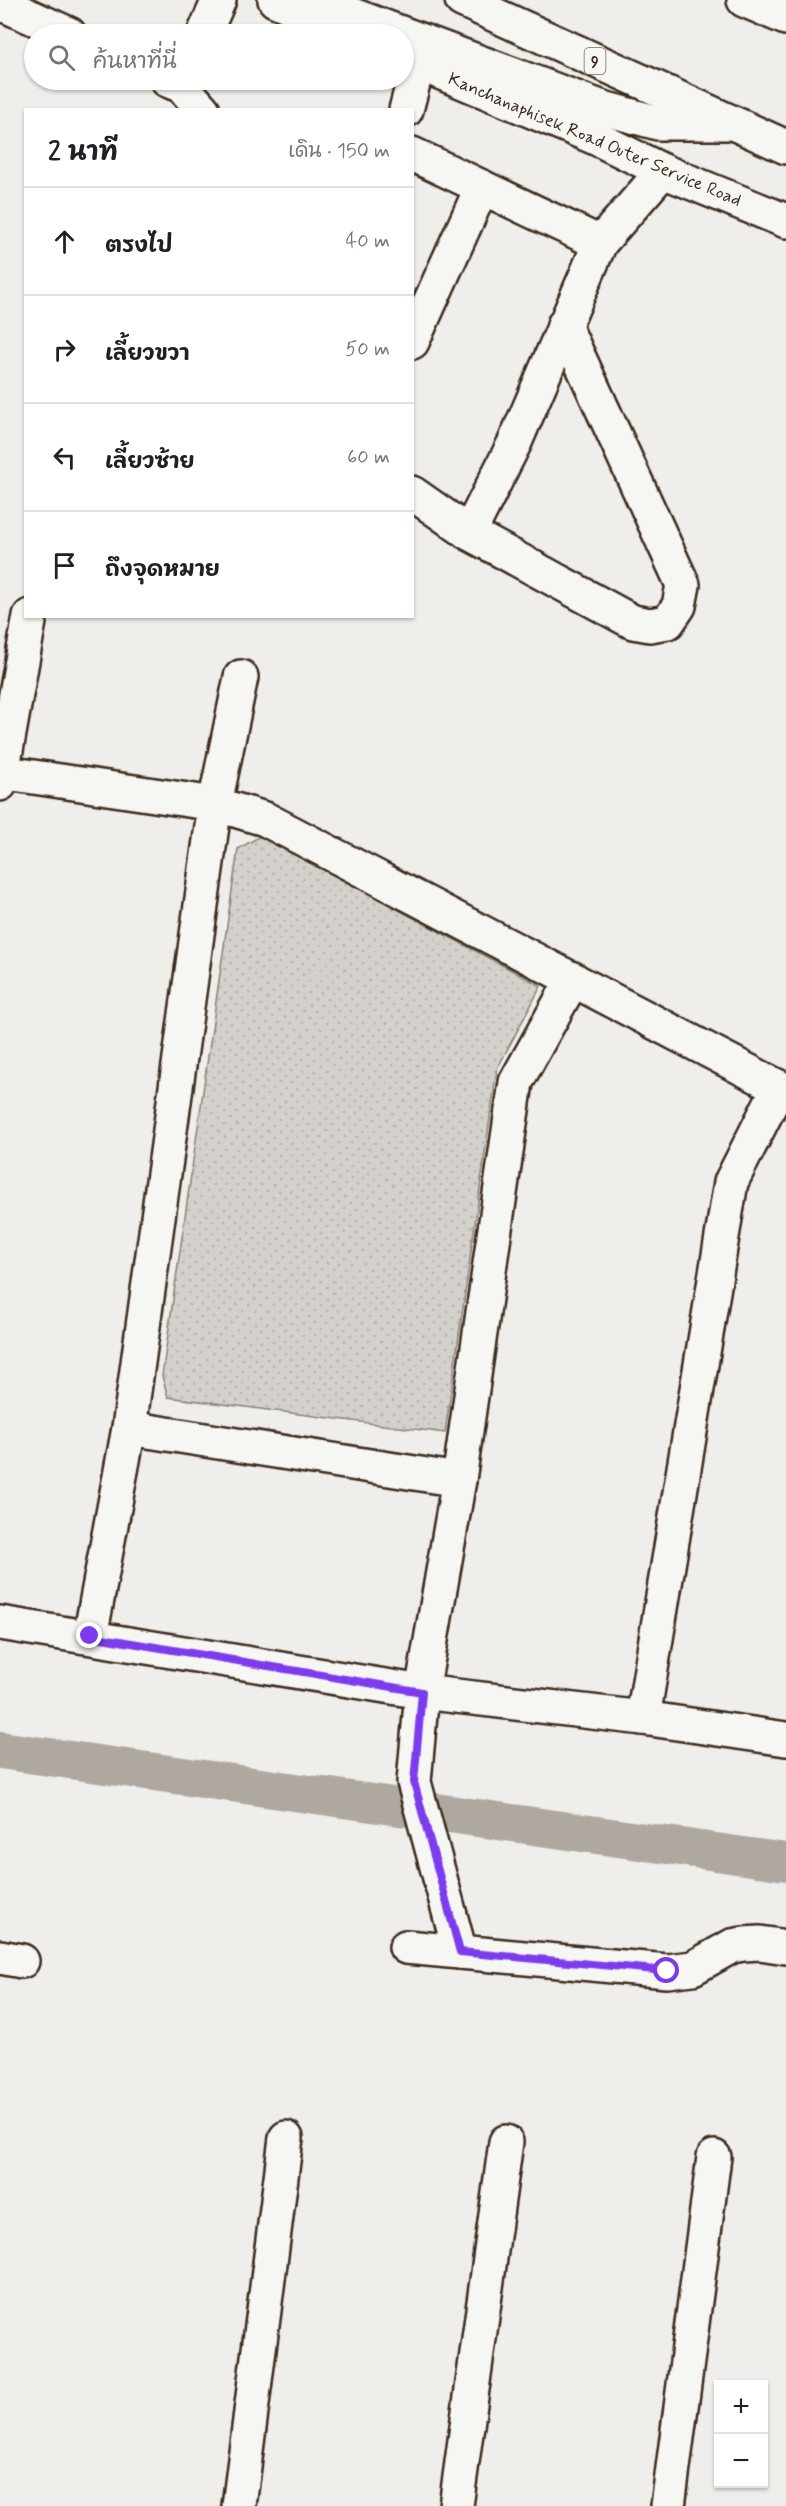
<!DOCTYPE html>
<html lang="th">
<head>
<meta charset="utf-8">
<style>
  body { margin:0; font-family:Mynerve,"Playpen Sans Thai",sans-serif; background:#f2f2f2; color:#202124 }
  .controls { position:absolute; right:18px; bottom:18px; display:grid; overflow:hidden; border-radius:0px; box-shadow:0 2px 4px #0004 }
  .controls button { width:54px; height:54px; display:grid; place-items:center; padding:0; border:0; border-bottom:2px solid #e0e0e0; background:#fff; color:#202124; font:30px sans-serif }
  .stop { position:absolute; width:18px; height:18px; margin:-14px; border:4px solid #7c3aed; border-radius:50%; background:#fff }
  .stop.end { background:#7c3aed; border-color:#fff; box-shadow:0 2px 6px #0008 }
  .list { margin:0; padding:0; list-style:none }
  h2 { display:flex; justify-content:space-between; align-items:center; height:78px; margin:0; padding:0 24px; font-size:26px }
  h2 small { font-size:20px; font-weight:400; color:#757577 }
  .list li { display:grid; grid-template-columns:39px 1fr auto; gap:18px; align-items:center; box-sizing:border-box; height:108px; padding:0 24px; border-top:2px solid #e0e0e0 }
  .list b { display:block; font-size:22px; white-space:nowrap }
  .list em { font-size:20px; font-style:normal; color:#757577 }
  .icon { flex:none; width:33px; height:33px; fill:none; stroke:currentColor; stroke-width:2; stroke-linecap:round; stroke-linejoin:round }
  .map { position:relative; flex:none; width:786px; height:2506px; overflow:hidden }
  .search { position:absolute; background:#fff; box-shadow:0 2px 4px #0004; left:24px; top:24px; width:390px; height:66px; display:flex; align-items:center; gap:15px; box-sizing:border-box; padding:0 21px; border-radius:33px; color:#757577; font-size:22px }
  .panel { position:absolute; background:#fff; box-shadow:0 2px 4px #0004; left:24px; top:108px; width:390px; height:510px; border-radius:0px }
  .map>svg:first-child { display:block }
  .grass { fill:url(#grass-dots); stroke:#887e75; stroke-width:1.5 }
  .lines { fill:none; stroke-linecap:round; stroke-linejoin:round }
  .canal { stroke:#afa8a1; stroke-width:38 }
  .minor-casing { stroke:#3b2a1e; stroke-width:38 }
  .major-casing { stroke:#3b2a1e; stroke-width:38 }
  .highway-casing { stroke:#3b2a1e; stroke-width:38 }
  .minor { stroke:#f6f6f2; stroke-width:33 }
  .major { stroke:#f6f6f2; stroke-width:33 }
  .highway { stroke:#f6f6f2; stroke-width:33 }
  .route { stroke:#7c3aed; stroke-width:8 }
  .labels { text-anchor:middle; stroke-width:4.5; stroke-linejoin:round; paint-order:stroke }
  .shield { fill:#f6f6f2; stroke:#73675e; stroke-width:1.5 }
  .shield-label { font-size:16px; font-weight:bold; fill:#3b2a1e }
  .street-label { font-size:18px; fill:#3b2a1e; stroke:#f6f6f2 }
</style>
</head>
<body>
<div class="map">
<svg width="786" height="2506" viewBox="0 0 786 2506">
  <defs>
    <pattern id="grass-dots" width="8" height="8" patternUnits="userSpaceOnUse" patternTransform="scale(1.5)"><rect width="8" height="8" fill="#d4d1cc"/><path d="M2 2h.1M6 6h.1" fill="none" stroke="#b7b4af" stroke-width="1.8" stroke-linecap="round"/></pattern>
  </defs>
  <rect width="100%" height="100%" fill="#efeeea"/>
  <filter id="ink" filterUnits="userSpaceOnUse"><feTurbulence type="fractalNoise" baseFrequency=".0167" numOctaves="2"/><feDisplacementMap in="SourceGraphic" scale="12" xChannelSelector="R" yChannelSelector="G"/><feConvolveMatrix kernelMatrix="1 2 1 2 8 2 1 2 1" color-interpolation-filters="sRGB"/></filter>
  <g filter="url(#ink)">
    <!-- grass -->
    <path class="grass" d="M260 836 541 986 497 1069 445 1433 168 1397 162 1376 238 849Z"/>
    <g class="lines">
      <!-- canal -->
      <path class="canal" d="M0 1750 786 1862"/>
      <!-- minor casing -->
      <g class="minor-casing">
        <g id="minor">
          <path d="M0 3 69 34"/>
          <path d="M204 34 219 0"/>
          <path d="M167 80 182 86 203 110"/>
          <path d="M406 110 418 64"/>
          <path d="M412 154 600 243 663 171"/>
          <path d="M412 342 482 187"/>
          <path d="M412 493 469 533 515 442 600 243"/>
          <path d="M469 533 633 622 650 625 668 622 679 606 683 585 564 325"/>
          <path d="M0 772 215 804 265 819 786 1091"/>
          <path d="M0 784 30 616"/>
          <path d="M573 979 516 1082 459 1480 422 1692 414 1782 460 1952 667 1971 693 1968 732 1946 743 1944 760 1943 786 1947"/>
          <path d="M129 1428 459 1480"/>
          <path d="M0 1623 422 1692 643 1718 786 1739"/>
          <path d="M90 1637 129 1428 215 804 241 677"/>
          <path d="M643 1718 731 1182 779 1087"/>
          <path d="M406 1947 460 1952"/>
          <path d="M0 1957 22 1961"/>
          <path d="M239 2506 286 2138"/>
          <path d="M456 2506 506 2142"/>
          <path d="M668 2506 714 2157"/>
        </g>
      </g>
      <!-- major casing -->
      <g class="major-casing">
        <g id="major">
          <path d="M275 0 355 34"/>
          <path d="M404 57 596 138 663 171 786 221"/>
        </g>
      </g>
      <!-- highway casing -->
      <g class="highway-casing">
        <g id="highway">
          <path d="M312 0 603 108 658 123H729"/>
          <path d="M462 0 786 147"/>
          <path d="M744 0 786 18"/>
        </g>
      </g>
      <!-- minor -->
      <use href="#minor" class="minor"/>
      <!-- major -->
      <use href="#major" class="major"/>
      <!-- highway -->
      <use href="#highway" class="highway"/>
    </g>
  </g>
  <g class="lines" filter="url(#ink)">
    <!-- route -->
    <path class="route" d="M90 1636 422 1692 414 1782 460 1952 667 1971"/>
  </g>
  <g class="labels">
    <!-- shield labels -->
    <rect class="shield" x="584.5" y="48" width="21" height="26" rx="4.5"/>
    <g class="shield-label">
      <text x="595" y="67">9</text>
    </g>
    <!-- street labels -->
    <g class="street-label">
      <text transform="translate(595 139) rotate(23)" y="6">Kanchanaphisek Road Outer Service Road</text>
    </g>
  </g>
</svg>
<div class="controls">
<button>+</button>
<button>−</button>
</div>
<div class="stop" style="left:667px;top:1971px"></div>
<div class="stop end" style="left:90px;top:1636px"></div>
<div class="search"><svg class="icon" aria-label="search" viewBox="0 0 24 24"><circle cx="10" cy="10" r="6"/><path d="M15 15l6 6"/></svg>ค้นหาที่นี่</div>
<section class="panel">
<h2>2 นาที<small>เดิน · 150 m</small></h2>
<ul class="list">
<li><svg class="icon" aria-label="ahead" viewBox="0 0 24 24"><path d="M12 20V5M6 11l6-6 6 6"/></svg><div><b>ตรงไป</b></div><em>40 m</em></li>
<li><svg class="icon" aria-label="right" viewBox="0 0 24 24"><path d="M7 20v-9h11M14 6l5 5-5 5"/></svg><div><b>เลี้ยวขวา</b></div><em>50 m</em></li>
<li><svg class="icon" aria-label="left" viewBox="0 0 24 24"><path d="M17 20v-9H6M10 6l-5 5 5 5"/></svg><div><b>เลี้ยวซ้าย</b></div><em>60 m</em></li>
<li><svg class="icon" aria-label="arrive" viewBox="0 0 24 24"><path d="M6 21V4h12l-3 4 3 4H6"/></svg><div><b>ถึงจุดหมาย</b></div></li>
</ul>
</section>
</div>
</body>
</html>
